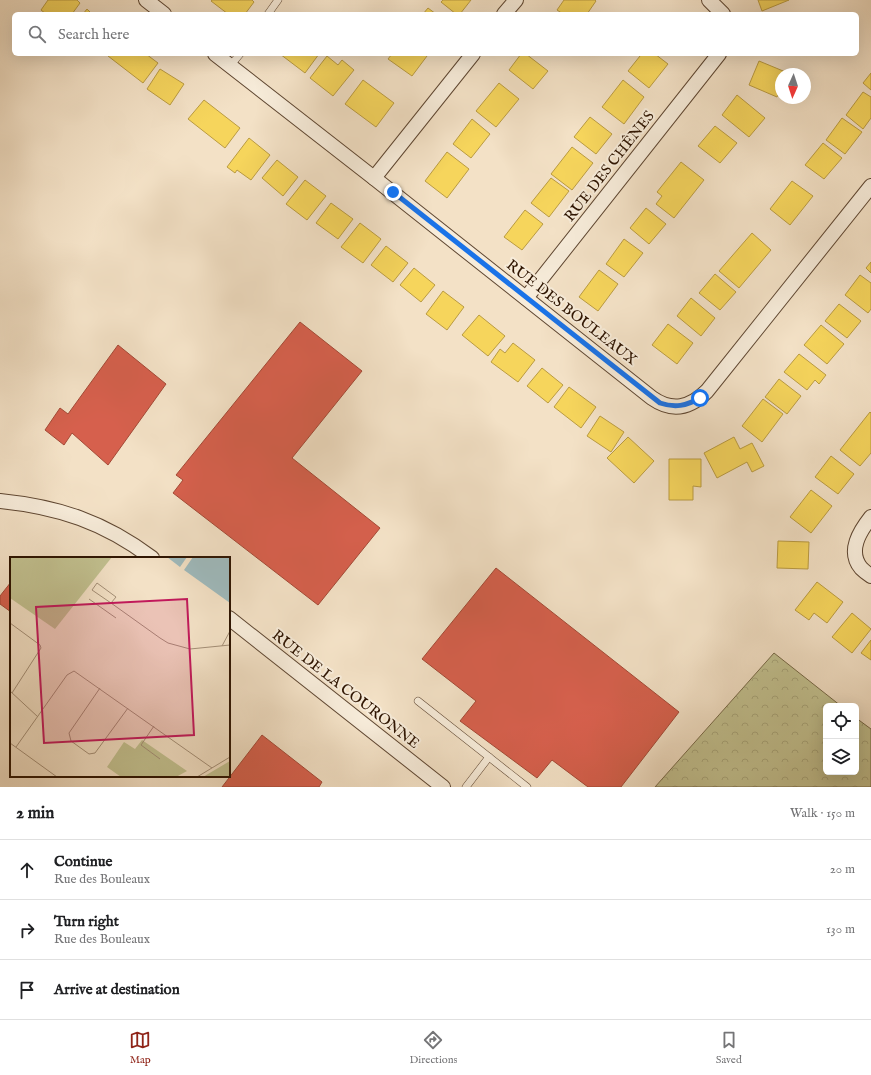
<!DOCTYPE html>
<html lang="en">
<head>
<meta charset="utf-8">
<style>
  body { margin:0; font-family:"IM FELL English",serif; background:#f6f6f6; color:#202124 }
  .controls { position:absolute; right:12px; bottom:12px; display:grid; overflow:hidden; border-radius:6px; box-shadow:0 4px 16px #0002 }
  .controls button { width:36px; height:36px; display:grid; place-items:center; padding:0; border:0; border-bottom:1px solid #e0e0e0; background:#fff; color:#202124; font:20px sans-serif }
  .compass { position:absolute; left:775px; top:68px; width:36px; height:36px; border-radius:50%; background:#fff; box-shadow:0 4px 16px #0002; rotate:183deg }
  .stop { position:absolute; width:12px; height:12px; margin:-9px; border:3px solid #1a73e8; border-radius:50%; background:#fff }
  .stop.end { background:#1a73e8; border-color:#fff; box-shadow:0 1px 4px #0008 }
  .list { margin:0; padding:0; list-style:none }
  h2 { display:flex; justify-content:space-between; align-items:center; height:52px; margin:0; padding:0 16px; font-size:17px }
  h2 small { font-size:13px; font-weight:400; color:#757577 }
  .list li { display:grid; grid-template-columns:26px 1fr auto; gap:12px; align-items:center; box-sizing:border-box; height:60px; padding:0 16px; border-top:1px solid #e0e0e0 }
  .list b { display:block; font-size:15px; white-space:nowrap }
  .list p { margin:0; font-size:13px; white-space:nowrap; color:#757577 }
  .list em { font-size:13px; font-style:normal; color:#757577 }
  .icon { flex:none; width:22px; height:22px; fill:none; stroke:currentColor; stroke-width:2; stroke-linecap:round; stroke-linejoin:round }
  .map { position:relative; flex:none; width:871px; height:787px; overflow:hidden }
  .search { position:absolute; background:#fff; box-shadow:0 4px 16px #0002; left:12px; right:12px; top:12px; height:44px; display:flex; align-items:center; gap:10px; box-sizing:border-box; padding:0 14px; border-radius:6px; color:#757577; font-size:15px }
  .sheet { height:232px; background:#fff }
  nav { display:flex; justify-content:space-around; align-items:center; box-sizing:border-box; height:56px; border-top:1px solid #e0e0e0; background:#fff; font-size:11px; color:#757577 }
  nav a { display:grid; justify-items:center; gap:2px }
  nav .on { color:#8f2418 }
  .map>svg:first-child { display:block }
  .forest { fill:url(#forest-crowns); stroke:#786a48 }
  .homes { fill:#f6d55c; stroke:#ba9b41 }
  .shops { fill:#d6604d; stroke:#a44936 }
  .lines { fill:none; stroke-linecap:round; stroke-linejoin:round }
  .lane-casing { stroke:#5f4732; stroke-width:8 }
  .street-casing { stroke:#5f4732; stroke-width:16 }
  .lane { stroke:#f7ecda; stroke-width:7 }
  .street { stroke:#f7ecda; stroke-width:14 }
  .route { stroke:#1a73e8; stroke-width:5 }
  .labels { text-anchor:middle; stroke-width:4; stroke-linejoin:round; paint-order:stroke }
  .street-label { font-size:15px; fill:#2e1401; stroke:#f7ecda }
  .inset-road { fill:none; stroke:#a48f77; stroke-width:1 }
  .view { fill:#c2185b; fill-opacity:0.15; stroke:#c2185b; stroke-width:2 }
  .inset-edge { fill:none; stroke:#2e1401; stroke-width:2 }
</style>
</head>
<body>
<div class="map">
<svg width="871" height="787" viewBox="0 0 871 787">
  <defs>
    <pattern id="forest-crowns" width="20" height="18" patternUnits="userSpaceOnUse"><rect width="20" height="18" fill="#c2c190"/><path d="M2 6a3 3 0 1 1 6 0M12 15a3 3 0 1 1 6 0" fill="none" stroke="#a7a57a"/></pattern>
  </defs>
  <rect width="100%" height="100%" fill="#f3e1c6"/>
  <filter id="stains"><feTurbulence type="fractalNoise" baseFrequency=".005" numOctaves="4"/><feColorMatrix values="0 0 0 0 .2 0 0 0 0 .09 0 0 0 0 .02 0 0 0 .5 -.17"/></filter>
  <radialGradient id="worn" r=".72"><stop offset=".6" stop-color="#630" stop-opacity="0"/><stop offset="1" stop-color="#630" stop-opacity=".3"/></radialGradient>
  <!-- forest -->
  <path class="forest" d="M774 653 841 706H826V772H856V718L871 729V787H655Z"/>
  <!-- homes -->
  <g class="homes">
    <path d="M48 0H77L80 3 72 14H46L41 10Z"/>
    <path d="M212 0H252L254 2 245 14H228L211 1Z"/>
    <path d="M443 0H471L460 14H456L441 2Z"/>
    <path d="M564 0H595L596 1 587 14H563L557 10Z"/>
    <path d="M758 0H789L762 11Z"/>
    <path d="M428 8 436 14H423Z"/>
    <path d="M87 9 92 14H83Z"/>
    <path d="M109 54H146L158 63 143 83 108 56Z"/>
    <path d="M280 54H319L305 73Z"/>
    <path d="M392 54H425L427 56 412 76 388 59Z"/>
    <path d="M521 54H526L548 71 533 89 509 70Z"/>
    <path d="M637 54H655L668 64 649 88 628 71 640 56Z"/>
    <path d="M327 56 338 65 342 60 354 70 333 96 310 78Z"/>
    <path d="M759 61 788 73 787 74H781V88L777 97 749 85Z"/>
    <path d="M160 69 184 84 170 105 147 89Z"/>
    <path d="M871 73V90L863 83Z"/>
    <path d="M363 80 394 103 376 127 345 104Z"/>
    <path d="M623 80 644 97 624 124 602 107Z"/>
    <path d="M499 83 519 99 496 127 476 111Z"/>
    <path d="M863 92 871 97V118L863 129 846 115Z"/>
    <path d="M737 95 765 118 749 137 722 115Z"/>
    <path d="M204 100 240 128 225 148 188 119Z"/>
    <path d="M590 117 612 134 596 154 574 137Z"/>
    <path d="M842 118 862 132 845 154 826 140Z"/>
    <path d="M472 119 490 134 471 158 453 144Z"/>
    <path d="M715 126 737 143 720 163 698 146Z"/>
    <path d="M249 138 270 155 251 180 237 170 235 173 227 167Z"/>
    <path d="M823 143 842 158 824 179 805 165Z"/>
    <path d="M572 147 593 163 572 190 551 174Z"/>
    <path d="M447 152 469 169 447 198 425 181Z"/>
    <path d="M277 160 298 177 283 196 262 178Z"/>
    <path d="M681 162 704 180 674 218 656 204 662 196 657 192Z"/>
    <path d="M551 178 569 191 549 217 531 203Z"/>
    <path d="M305 180 326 196 307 220 286 204Z"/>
    <path d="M792 181 813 196 790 225 770 209Z"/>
    <path d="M331 203 353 219 338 239 316 223Z"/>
    <path d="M646 208 666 224 649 244 630 228Z"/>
    <path d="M525 210 543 224 522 250 504 237Z"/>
    <path d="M360 223 381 239 363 263 341 247Z"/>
    <path d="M752 233 771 250 739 288 719 271Z"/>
    <path d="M624 239 643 253 624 277 606 264Z"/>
    <path d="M386 246 408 263 393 282 371 265Z"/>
    <path d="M871 262V273L866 268Z"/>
    <path d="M414 268 435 285 421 302 400 285Z"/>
    <path d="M599 270 618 284 598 311 579 297Z"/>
    <path d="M715 274 736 292 720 310 699 293Z"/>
    <path d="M860 275 871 283V309L868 313 845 295Z"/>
    <path d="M443 291 464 307 447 330 426 314Z"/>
    <path d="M691 298 715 318 701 336 677 316Z"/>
    <path d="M839 304 861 321 847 338 825 321Z"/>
    <path d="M479 315 505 336 488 356 462 335Z"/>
    <path d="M668 324 693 343 677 364 652 345Z"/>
    <path d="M821 325 844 344 827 364 804 345Z"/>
    <path d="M513 343 535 360 518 382 491 362 500 349 505 353Z"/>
    <path d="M799 354 826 375 819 384 815 380 807 390 784 372Z"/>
    <path d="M542 368 563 385 548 403 527 386Z"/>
    <path d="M779 379 801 396 787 414 765 397Z"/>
    <path d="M569 387 596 407 581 428 554 407Z"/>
    <path d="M763 399 783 414 762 442 742 426Z"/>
    <path d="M870 412 871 413V453L860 466 840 450Z"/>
    <path d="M600 416 624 432 611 452 587 436Z"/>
    <path d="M628 437 654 461 634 483 607 458Z"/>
    <path d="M734 437 740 449 752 443 764 466 752 472 747 462 717 478 704 453Z"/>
    <path d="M831 456 854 474 838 494 815 477Z"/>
    <path d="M669 459H701V487L693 486V500H669Z"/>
    <path d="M811 490 832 506 811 533 790 517Z"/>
    <path d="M778 541 809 542 808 569 777 568Z"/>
    <path d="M817 582 843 602 827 623 814 613 809 620 795 610Z"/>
    <path d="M852 613 871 629 852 653 832 637Z"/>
    <path d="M871 640V660L861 653Z"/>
  </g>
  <!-- shops -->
  <g class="shops">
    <path d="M300 322 362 371 292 458 380 528 318 605 173 493 183 480 176 475Z"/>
    <path d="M118 345 166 384 108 465 72 433 64 445 45 430 60 408 68 414Z"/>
    <path d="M496 568 679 712 621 787H588L552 760 537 778 460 721 476 701 422 659Z"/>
    <path d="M11 582V612L0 604V596Z"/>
    <path d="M262 735 322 782 319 787H222Z"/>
  </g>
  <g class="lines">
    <!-- lane casing -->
    <g class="lane-casing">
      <g id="lane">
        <path d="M268 14 278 0"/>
        <path d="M230 66 240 54"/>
        <path d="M418 701 527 787"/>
        <path d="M466 787 489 757"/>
      </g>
    </g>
    <!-- street casing -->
    <g class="street-casing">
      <g id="street">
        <path d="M146 0 164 14"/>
        <path d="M709 0 723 14"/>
        <path d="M504 14 516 0"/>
        <path d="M215 54 374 178 652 398C672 412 690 408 707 391L871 186"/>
        <path d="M374 178 473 54"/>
        <path d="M526 298 719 54"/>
        <path d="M0 501C59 507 104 522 152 558"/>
        <path d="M871 517C860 531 847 551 861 568 864 571 868 574 871 576"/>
        <path d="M229 618 443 787"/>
      </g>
    </g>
    <!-- lane -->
    <use href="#lane" class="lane"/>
    <!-- street -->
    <use href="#street" class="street"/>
  </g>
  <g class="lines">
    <!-- route -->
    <path class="route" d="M393 192 660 403C675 408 686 406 700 398"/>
  </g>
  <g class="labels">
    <!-- street labels -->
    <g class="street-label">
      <text transform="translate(609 166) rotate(-52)" y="5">RUE DES CHÊNES</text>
      <text transform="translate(572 312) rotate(38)" y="5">RUE DES BOULEAUX</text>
      <text transform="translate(346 689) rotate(38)" y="5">RUE DE LA COURONNE</text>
    </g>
  </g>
  <!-- overview -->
  <g transform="translate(10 557)">
    <rect width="220" height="220" fill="#f3e1c6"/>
    <path d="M132 183 177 214 166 220H111L97 210 114 185 125 192ZM220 204V220H193L203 214Z" fill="#c2c190"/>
    <path d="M0 0H102L45 72 0 41Z" fill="#c2c190"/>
    <path d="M112 193 144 215 140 220H116L101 209Z" fill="#c2c190"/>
    <path d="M157 0H177L170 10ZM183 0H220V46L174 13Z" fill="#9fbbbe"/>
    <path class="inset-road" d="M79 42 106 61M101 46 106 40 87 26 82 33 101 46 150 81 158 86 180 92 220 88M0 66 30 88 31 91 2 136M212 89 220 74M90 131 59 176 61 184 79 197 85 196 118 151M0 134 28 160M144 169 131 188 150 202M0 186 47 220M6 190 57 118 64 114 202 211M187 220 220 200"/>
    <path class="view" d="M177 42 184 178 34 186 26 50Z"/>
    <rect width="220" height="220" class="inset-edge"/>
  </g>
  <rect width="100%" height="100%" filter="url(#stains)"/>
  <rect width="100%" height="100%" fill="url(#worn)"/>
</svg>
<div class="controls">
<button><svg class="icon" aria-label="locate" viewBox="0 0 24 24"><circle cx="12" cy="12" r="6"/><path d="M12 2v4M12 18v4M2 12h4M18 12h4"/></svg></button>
<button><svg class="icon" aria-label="layers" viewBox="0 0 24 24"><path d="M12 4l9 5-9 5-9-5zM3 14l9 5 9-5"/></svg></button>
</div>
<svg class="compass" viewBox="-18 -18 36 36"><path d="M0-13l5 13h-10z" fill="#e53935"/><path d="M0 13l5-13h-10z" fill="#757577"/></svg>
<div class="stop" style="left:700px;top:398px"></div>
<div class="stop end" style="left:393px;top:192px"></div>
<div class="search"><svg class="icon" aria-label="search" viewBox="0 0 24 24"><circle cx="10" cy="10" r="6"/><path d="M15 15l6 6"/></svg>Search here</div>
</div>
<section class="sheet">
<h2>2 min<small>Walk · 150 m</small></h2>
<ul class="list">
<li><svg class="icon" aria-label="ahead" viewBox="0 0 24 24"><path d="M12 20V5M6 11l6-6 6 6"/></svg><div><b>Continue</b><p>Rue des Bouleaux</p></div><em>20 m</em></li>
<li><svg class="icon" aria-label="right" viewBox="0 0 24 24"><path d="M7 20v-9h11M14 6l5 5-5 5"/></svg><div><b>Turn right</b><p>Rue des Bouleaux</p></div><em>130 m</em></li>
<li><svg class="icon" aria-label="arrive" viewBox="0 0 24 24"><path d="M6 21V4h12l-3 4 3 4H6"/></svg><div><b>Arrive at destination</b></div></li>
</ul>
</section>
<nav>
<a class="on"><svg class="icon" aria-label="map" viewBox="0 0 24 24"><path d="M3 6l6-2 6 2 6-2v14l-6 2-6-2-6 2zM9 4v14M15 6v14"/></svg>Map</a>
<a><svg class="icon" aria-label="directions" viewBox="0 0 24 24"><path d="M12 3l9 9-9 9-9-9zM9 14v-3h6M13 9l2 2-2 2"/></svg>Directions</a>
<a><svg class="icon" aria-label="saved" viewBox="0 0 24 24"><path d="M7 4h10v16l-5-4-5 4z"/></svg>Saved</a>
</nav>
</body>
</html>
